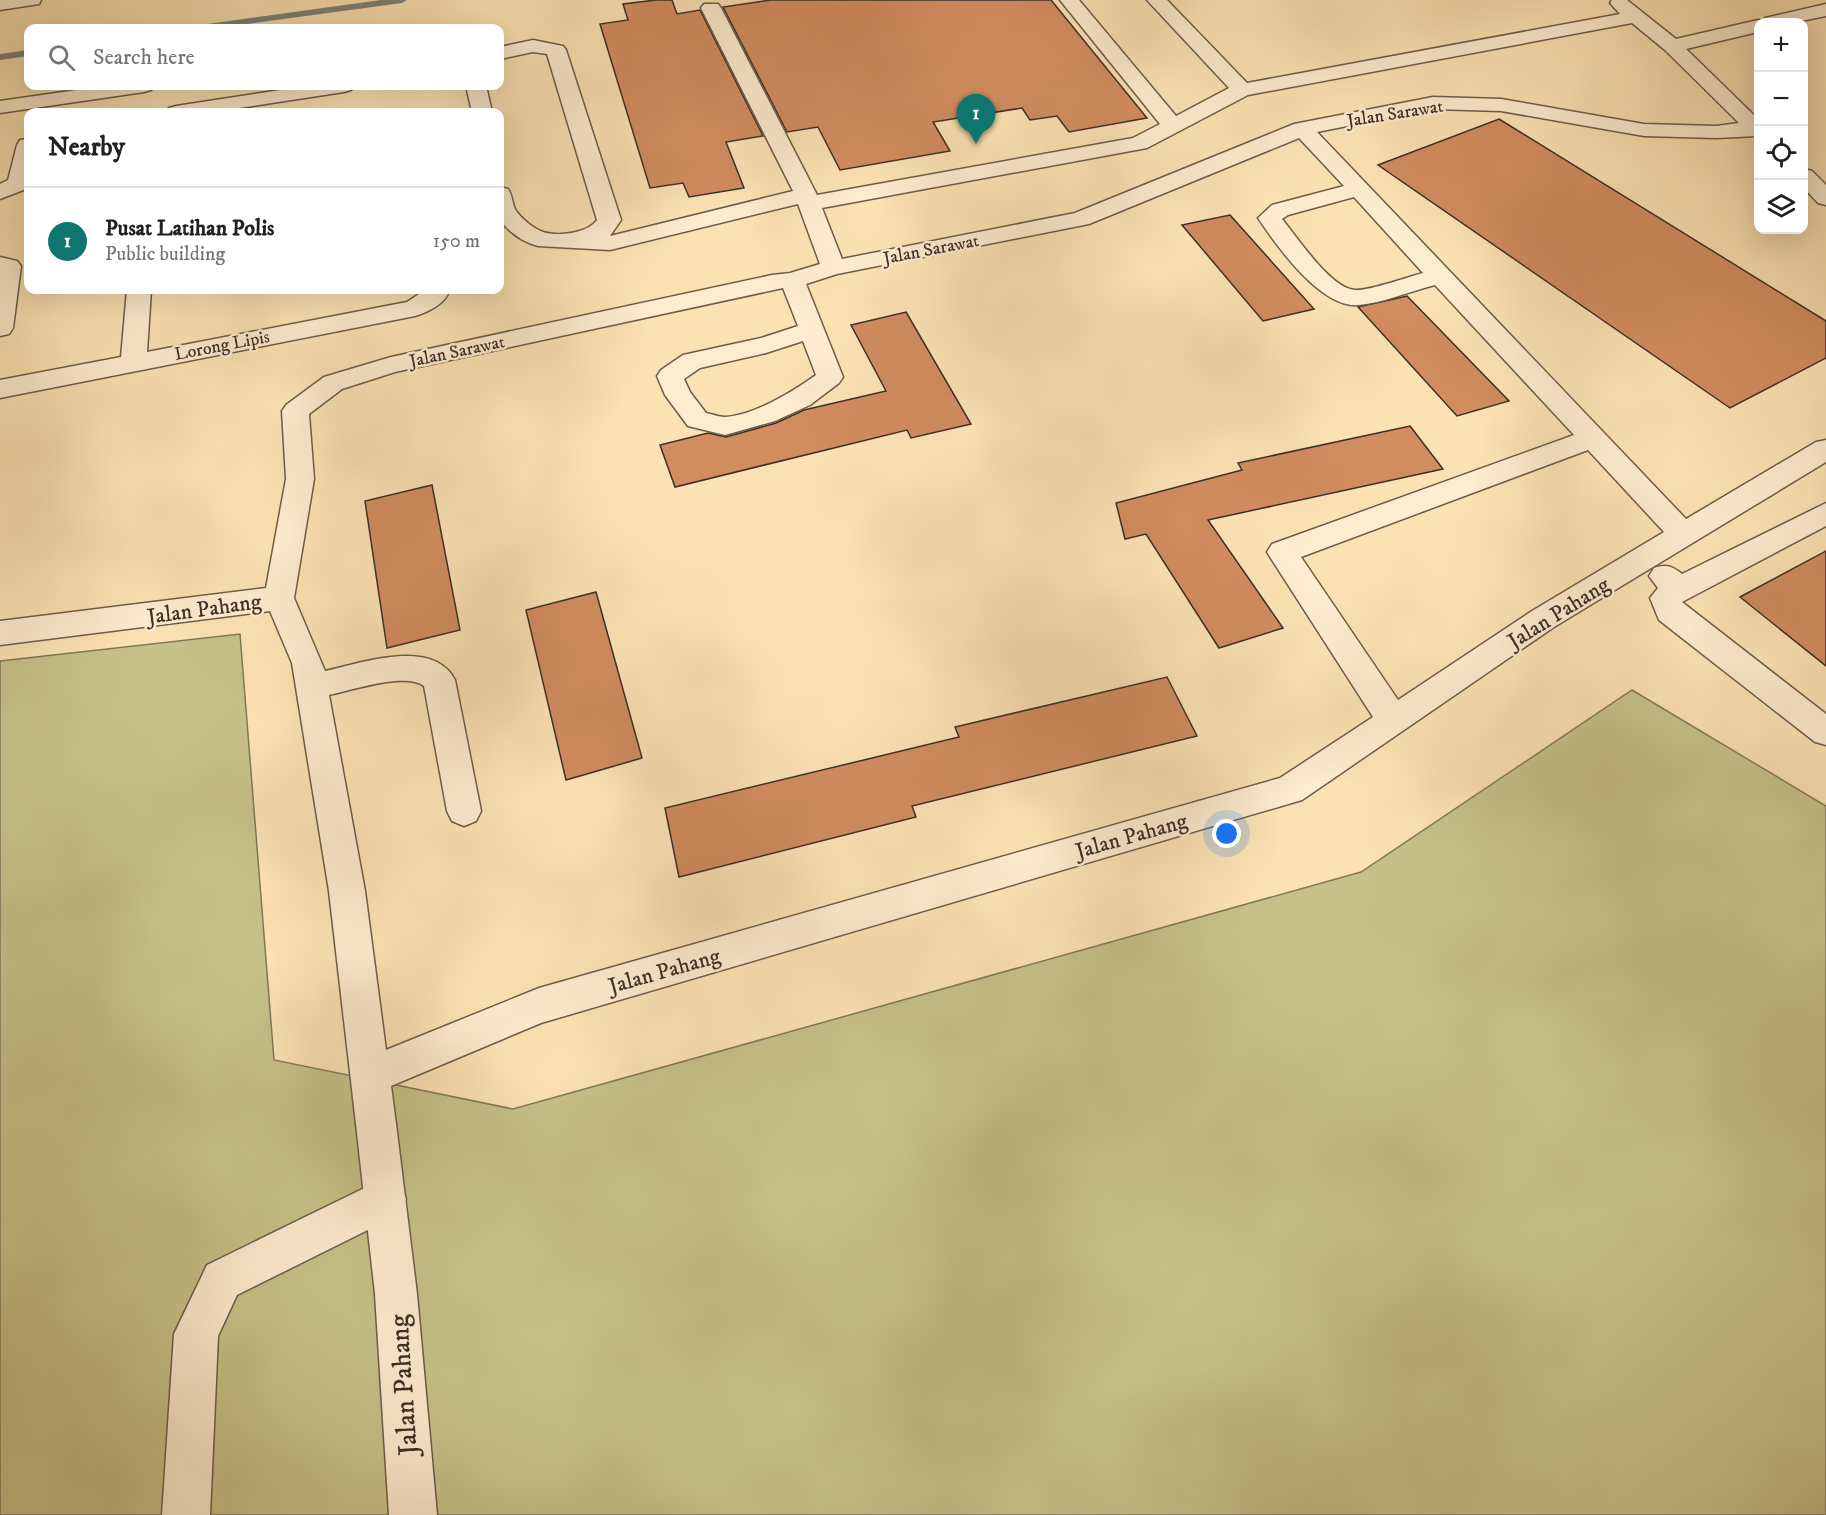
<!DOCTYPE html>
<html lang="en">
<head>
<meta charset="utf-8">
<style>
  body { margin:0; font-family:"IM FELL DW Pica",serif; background:#f2f2f2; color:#202124 }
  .controls { position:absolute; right:18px; top:18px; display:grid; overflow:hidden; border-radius:12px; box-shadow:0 6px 24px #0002 }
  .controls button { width:54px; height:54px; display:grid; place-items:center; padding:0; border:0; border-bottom:2px solid #e0e0e0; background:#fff; color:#202124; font:30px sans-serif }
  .you { position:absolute; left:1227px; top:834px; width:21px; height:21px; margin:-15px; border:4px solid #fff; border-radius:50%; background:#1a73e8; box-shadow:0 0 0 9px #1a73e833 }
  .badge { display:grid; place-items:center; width:39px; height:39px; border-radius:50%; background:#0f766e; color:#fff; font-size:20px; font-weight:700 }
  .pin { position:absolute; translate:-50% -50px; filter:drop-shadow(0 2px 3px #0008) }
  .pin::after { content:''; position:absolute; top:32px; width:21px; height:18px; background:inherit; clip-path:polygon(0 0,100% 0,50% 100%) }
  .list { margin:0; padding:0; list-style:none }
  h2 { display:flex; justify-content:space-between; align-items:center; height:78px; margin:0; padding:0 24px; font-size:26px }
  h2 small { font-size:20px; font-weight:400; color:#757577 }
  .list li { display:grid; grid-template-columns:39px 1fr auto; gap:18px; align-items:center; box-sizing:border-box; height:108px; padding:0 24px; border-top:2px solid #e0e0e0 }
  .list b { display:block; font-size:22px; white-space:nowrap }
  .list p { margin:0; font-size:20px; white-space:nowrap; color:#757577 }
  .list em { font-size:20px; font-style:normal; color:#757577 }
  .icon { flex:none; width:33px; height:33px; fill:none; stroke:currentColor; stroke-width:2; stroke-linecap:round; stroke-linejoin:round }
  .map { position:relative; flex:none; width:1826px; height:1515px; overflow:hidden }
  .search { position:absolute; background:#fff; box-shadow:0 6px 24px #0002; left:24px; top:24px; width:480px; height:66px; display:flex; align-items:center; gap:15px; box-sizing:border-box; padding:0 21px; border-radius:12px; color:#757577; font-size:22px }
  .panel { position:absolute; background:#fff; box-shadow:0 6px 24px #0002; left:24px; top:108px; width:480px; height:186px; border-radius:12px }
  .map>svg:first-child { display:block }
  .green { fill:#c6c188; stroke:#807858; stroke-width:1.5 }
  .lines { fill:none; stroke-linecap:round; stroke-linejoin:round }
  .stream { fill:#79847d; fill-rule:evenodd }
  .building { fill:#d18c60; stroke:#3b2f27; stroke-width:1.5 }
  .service-casing { stroke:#6b5c4a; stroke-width:3 }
  .minor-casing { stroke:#6b5c4a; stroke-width:3 }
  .service { fill:#fdecce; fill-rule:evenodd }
  .minor { fill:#fdecce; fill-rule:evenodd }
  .labels { text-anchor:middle; stroke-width:5; stroke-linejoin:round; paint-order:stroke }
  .far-street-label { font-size:18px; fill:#3b2f27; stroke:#fdecce }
  .street-label { font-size:22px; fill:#3b2f27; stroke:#fdecce }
  .near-street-label { font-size:27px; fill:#3b2f27; stroke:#fdecce }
</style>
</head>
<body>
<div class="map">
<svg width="1826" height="1515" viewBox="0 0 1826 1515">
  <rect width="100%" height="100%" fill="#fce2b3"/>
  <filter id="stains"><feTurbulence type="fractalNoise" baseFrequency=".00333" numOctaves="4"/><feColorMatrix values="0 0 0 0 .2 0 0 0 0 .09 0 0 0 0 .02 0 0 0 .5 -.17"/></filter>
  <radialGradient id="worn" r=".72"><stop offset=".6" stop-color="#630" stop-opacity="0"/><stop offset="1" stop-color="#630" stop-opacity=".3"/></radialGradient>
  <!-- green -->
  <path class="green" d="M240 634 274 1060 513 1109 1361 872 1632 690 1826 806V1515H0V661Z"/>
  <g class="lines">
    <!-- stream -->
    <g class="stream">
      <path d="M381 0H407L402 3 217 28H195L200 25Z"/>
      <path d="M28 50V56L0 60V54Z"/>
    </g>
  </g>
  <!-- building -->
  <g class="building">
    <path d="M656 0H672L677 14 700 10 763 136 726 142 744 188 689 197 683 183 650 188 600 24 628 20 623 4Z"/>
    <path d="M771 0H1051L1147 118 1069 132 1057 116 1030 120 1022 108 933 122 950 151 840 170 818 127 787 132 723 7Z"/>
    <path d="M1499 119 1826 321V358L1730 408 1378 165Z"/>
    <path d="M1230 215 1314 309 1263 321 1182 225Z"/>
    <path d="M1407 296 1509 401 1457 416 1358 307Z"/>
    <path d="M906 312 971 424 911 438 907 430 675 487 660 445 708 433 726 437 776 423 804 410 886 391 851 325Z"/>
    <path d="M1410 426 1443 469 1208 520 1283 628 1219 648 1146 534 1125 539 1116 503 1242 470 1238 463Z"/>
    <path d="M432 485 460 630 387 648 365 501Z"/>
    <path d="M1826 551V666L1740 597Z"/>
    <path d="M596 592 642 758 566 780 526 610Z"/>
    <path d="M1167 677 1197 736 912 806 916 817 679 877 665 808 959 737 955 727Z"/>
  </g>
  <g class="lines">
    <!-- service casing -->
    <g class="service-casing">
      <g id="service">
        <path d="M0 0H41L39 4 0 10Z"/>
        <path d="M1060 0H1079L1176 116 1229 88 1147 0H1167L1247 83 1620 14 1610 3 1612 0H1627L1676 39 1758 20 1763 21 1765 18 1826 4V16L1796 22H1758V32L1686 49 1758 119V136L1716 138 1644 136 1501 111 1433 109 1317 132 1686 519 1816 442 1826 440V462L1554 627 1302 800 541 1023 391 1086 396 1124 390 1138 376 1144 362 1138 356 1124 329 891 292 663 270 611 0 645V621L266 588 286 479 282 411 286 405 324 377 391 357 772 275 790 273 820 264 798 204 610 250 538 246C523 242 509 232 500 220V187L508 189C513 196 512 205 516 211 522 219 534 229 543 232 558 237 588 233 597 220L547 54 533 52 500 59V47L533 40 563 46 566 50 621 220 610 236 793 191 701 8 704 4H718L721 8 817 195 1133 138 1160 124ZM1632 23 1665 50 1739 123 1716 126 1644 124 1501 99 1433 97 1294 124 1075 213 842 259 822 208 1147 148 1248 95ZM1299 138 1344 186 1272 205 1258 218C1277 246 1321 309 1359 305 1382 303 1411 291 1435 285L1574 435 1272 544 1267 552 1272 560 1373 717 1280 778 539 988 386 1050 365 891 329 695C353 690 405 672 424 686L447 811 452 821 464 826 476 821 481 811 455 680C433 637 362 663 325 671L294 598 314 479 309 414 342 389 395 372 783 288 798 326 761 338 683 355 661 370 657 376 665 395 688 426 725 435 775 421 810 405 839 383 843 377 806 284 837 274 1089 224ZM1354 197 1423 273C1408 277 1369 291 1355 290 1330 288 1298 238 1282 219L1288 215ZM803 341 816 375C794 391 753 416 725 417 719 417 712 414 706 413L690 392 684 379 700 368 766 353ZM1588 450 1664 532 1532 611 1398 700 1301 557Z"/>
        <path d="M105 86H154L151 90 144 92 0 113V101Z"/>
        <path d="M307 86H354L351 90 344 92 213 112H166L169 108 176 106Z"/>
        <path d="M466 86H486L492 112H472Z"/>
        <path d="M28 139V185L26 189 0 199V184L8 180 17 145 20 140Z"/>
        <path d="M1804 169 1812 171 1826 185V205L1818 203 1804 188Z"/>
        <path d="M0 257 17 261 21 266 13 328 9 334 0 336Z"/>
        <path d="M127 290H151L147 352 407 302 425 290H449C448 302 427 313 415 316L0 398V380L121 357Z"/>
        <path d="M1826 503V526L1682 602 1826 714V745L1815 742 1659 620 1650 598 1658 588 1649 576 1654 568C1666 564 1672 566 1682 574Z"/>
        <path d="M385 1178 400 1184 406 1199 400 1214 237 1295 218 1336 210 1515H162L174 1334 207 1265Z"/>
      </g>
    </g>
    <!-- minor casing -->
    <g class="minor-casing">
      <path id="minor" d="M376 1104 390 1110 396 1124 417 1294 437 1515H389L375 1294 356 1124 362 1110Z"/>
    </g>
    <!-- service -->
    <use href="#service" class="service"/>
    <!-- minor -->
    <use href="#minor" class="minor"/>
  </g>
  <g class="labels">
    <!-- far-street labels -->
    <g class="far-street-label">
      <text transform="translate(1395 113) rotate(-9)" y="6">Jalan Sarawat</text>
      <text transform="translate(931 249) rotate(-11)" y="6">Jalan Sarawat</text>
      <text transform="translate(222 345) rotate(-11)" y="6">Lorong Lipis</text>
      <text transform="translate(457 351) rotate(-12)" y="6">Jalan Sarawat</text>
    </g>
    <!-- street labels -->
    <g class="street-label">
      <text transform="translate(204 608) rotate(-8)" y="8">Jalan Pahang</text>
      <text transform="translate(1558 612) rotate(-32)" y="8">Jalan Pahang</text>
      <text transform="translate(1131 835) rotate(-16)" y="8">Jalan Pahang</text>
      <text transform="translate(664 970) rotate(-16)" y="8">Jalan Pahang</text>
    </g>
    <!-- near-street labels -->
    <g class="near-street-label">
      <text transform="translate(403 1385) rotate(-94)" y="9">Jalan Pahang</text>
    </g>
  </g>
  <rect width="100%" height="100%" filter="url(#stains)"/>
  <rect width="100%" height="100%" fill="url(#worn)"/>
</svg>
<div class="controls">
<button>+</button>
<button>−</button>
<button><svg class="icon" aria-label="locate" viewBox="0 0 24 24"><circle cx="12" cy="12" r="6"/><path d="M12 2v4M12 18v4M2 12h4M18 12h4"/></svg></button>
<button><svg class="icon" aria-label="layers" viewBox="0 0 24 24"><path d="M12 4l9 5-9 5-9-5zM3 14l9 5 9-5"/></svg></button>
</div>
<div class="you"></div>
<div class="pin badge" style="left:976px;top:144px">1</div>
<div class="search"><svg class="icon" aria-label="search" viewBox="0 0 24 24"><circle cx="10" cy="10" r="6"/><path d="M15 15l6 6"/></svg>Search here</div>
<section class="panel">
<h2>Nearby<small></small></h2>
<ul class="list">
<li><span class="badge">1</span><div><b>Pusat Latihan Polis</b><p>Public building</p></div><em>150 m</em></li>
</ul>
</section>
</div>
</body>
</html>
